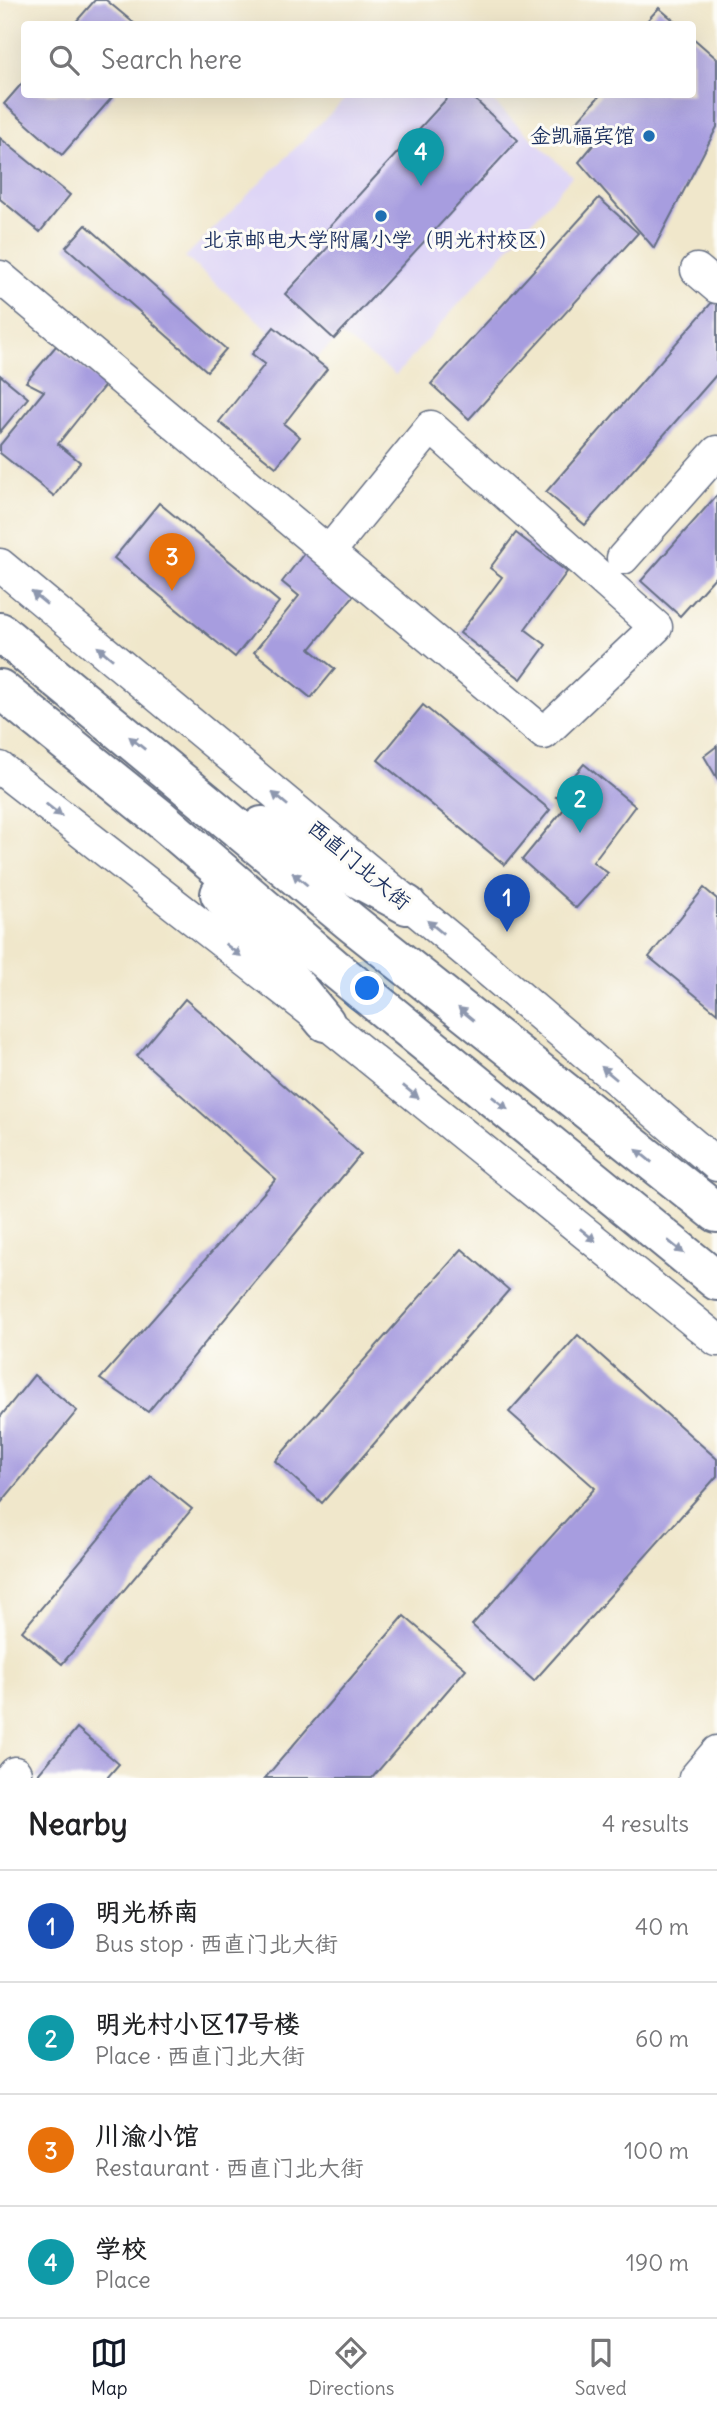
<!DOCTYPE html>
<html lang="en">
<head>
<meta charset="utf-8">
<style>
  body { margin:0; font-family:Delius,"LXGW WenKai TC",sans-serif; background:#f2f2f2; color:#202124 }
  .you { position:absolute; left:368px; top:989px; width:24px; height:24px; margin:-18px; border:5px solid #fff; border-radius:50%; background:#1a73e8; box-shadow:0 0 0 10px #1a73e833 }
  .badge { display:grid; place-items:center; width:46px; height:46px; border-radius:50%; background:#111827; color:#fff; font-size:23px; font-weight:700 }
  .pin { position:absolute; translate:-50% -58px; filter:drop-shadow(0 2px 4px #0008) }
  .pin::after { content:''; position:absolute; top:37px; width:24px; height:21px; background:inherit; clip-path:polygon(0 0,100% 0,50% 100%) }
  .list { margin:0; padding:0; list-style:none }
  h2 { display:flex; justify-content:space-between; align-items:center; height:91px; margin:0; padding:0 28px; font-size:30px }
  h2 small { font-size:23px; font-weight:400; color:#757577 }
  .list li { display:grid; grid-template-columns:46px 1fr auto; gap:21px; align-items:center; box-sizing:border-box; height:112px; padding:0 28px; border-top:2px solid #e0e0e0 }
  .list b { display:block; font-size:26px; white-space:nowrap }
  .list p { margin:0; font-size:23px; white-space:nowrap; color:#757577 }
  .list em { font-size:23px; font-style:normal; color:#757577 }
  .icon { flex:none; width:38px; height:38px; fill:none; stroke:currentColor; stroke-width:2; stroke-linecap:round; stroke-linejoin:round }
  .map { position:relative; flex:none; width:717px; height:1778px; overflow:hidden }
  .search { position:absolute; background:#fff; box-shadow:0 7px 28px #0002; left:21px; right:21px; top:21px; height:77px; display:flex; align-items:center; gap:18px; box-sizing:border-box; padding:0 24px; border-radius:7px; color:#757577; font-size:26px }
  .sheet { height:539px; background:#fff }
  nav { display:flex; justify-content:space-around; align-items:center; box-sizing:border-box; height:98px; border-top:2px solid #e0e0e0; background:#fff; font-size:19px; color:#757577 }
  nav a { display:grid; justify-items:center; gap:4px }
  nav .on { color:#111827 }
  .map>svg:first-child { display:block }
  .built { fill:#ded5f6 }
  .building { fill:#a79ddf }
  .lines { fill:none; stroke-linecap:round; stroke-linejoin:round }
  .minor-casing { stroke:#666f84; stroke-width:35 }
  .highway-casing { stroke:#666f84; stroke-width:42 }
  .minor { stroke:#fff; stroke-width:32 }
  .highway { stroke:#fff; stroke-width:38 }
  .oneway { fill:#8d97ae }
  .poi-dot { fill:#1f6fb2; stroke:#fdfcf7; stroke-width:2.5 }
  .labels { text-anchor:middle; stroke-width:6; stroke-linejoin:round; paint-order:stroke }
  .poi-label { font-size:21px; fill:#1b2f5e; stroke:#fdfcf7; text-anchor:end }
  .street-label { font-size:21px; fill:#1b2f5e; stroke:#fdfcf7 }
</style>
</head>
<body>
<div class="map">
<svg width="717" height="1778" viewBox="0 0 717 1778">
  <rect width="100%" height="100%" fill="#fdfcf7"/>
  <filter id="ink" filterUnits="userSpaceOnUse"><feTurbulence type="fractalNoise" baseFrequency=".0143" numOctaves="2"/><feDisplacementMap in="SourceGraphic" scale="14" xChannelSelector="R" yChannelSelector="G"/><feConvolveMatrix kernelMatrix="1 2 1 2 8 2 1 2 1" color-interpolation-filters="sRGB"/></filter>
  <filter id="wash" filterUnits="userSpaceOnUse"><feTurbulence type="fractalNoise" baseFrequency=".00686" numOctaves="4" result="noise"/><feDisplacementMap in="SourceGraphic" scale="28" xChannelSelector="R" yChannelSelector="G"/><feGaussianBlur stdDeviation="1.57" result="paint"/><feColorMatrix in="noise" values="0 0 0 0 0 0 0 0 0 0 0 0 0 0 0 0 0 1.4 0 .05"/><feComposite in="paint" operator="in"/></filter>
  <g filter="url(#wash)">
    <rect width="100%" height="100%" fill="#f0e7cb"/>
    <!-- built -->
    <path class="built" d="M349 95H486L572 176 396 375 342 336 308 364 185 257Z"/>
    <g id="blocks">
      <!-- building -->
      <g class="building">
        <path d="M95 0H106L135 24H74Z"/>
        <path d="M659 8 678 24H644Z"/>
        <path d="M692 37 717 59V127L654 248 579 162 594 144 573 126 601 94H692Z"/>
        <path d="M24 81V94H115L62 155 4 104Z"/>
        <path d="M451 94H469L518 140 334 339 285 294 333 242 324 233Z"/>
        <path d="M0 138 70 195 40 232 0 199Z"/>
        <path d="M599 198 638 233 469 419 431 384Z"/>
        <path d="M86 225 226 349 207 371 66 247Z"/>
        <path d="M713 301 717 304V374L585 525 546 492Z"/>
        <path d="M274 327 327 369 284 424 300 437 276 467 219 422 265 364 252 354Z"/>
        <path d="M56 346 105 385 58 444 80 462 54 496 0 453V445L44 391 26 382Z"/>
        <path d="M0 375 28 398 0 432Z"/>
        <path d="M717 495V575L680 616 641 581Z"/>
        <path d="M159 503 279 602 235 657 114 558Z"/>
        <path d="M516 533 567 572 525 629 546 645 521 679 460 633 502 577 490 568Z"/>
        <path d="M309 547 360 588 310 649 335 669 311 698 254 652 299 596 282 582Z"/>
        <path d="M423 705 550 810 505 865 378 760Z"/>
        <path d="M717 746V778L704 756Z"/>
        <path d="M584 764 635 806 593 862 608 873 576 908 522 860 569 803 556 797Z"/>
        <path d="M704 888 717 899V1013L649 957Z"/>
        <path d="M185 999 361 1154 148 1412 100 1379 276 1179 137 1056Z"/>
        <path d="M462 1249 509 1290 322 1503 275 1461Z"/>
        <path d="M578 1335 717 1459V1476L534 1681 472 1625 595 1488 509 1412Z"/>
        <path d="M34 1375 77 1411 0 1504V1417Z"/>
        <path d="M151 1476 192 1509 62 1664 22 1631Z"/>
        <path d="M404 1616 466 1669 372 1778H265Z"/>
        <path d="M77 1728 119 1764 107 1778H35Z"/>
      </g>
    </g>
  </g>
  <g filter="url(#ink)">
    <use href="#blocks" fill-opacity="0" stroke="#666f84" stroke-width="2"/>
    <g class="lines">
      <!-- minor casing -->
      <g class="minor-casing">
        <g id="minor">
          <path d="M697 270 717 287"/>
          <path d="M0 277 544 733 656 627 431 427 329 552"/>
          <path d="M623 558 717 452"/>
          <path d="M0 565 475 959 717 1165"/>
          <path d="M0 768 325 1022 717 1340"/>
          <path d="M11 1778 15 1773"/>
          <path d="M695 1778 717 1752"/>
        </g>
      </g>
      <!-- highway casing -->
      <g class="highway-casing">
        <g id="highway">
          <path d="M0 632 352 923 717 1213"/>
          <path d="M0 689 157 816 333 967 717 1281"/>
          <path d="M262 826 407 905"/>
          <path d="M220 894 325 1022"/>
        </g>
      </g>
      <!-- minor -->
      <use href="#minor" class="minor"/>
      <!-- highway -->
      <use href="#highway" class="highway"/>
    </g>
    <!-- one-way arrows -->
    <defs><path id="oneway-solid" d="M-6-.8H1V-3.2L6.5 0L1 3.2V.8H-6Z" transform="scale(1.75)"/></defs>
    <g class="oneway">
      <use href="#oneway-solid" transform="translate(39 598) rotate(-140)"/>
      <use href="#oneway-solid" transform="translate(105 653) rotate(-140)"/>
      <use href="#oneway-solid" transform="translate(137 743) rotate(-141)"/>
      <use href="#oneway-solid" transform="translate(280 799) rotate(-140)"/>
      <use href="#oneway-solid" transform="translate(54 810) rotate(38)"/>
      <use href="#oneway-solid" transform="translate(300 879) rotate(-140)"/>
      <use href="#oneway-solid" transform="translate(435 927) rotate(-141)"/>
      <use href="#oneway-solid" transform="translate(233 950) rotate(38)"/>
      <use href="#oneway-solid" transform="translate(466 1014) rotate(-141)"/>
      <use href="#oneway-solid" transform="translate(609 1073) rotate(-140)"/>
      <use href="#oneway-solid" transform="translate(411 1092) rotate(39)"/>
      <use href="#oneway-solid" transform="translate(500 1103) rotate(39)"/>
      <use href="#oneway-solid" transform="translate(644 1156) rotate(-141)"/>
      <use href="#oneway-solid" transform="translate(588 1235) rotate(39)"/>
      <use href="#oneway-solid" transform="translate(676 1247) rotate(39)"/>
    </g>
  </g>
  <!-- markers -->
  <g class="poi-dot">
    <circle cx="649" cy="136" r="7"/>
    <circle cx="381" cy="216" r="7"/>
  </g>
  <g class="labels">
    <!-- poi labels -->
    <g class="poi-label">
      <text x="635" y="143">金凯福宾馆</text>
      <text x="381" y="247" text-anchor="middle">北京邮电大学附属小学（明光村校区）</text>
    </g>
    <!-- street labels -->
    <g class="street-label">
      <text transform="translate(359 865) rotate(40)" y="7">西直门北大街</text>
    </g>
  </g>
</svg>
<div class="you"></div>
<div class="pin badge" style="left:507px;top:932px;background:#1a4fb4">1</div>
<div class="pin badge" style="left:580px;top:833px;background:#0f9aa8">2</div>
<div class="pin badge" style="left:172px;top:591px;background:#e8710a">3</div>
<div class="pin badge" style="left:421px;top:186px;background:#0f9aa8">4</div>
<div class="search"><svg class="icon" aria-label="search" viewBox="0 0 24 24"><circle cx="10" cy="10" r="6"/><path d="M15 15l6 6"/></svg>Search here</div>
</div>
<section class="sheet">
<h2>Nearby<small>4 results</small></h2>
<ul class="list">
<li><span class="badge" style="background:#1a4fb4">1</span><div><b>明光桥南</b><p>Bus stop · 西直门北大街</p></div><em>40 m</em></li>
<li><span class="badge" style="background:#0f9aa8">2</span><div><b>明光村小区17号楼</b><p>Place · 西直门北大街</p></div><em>60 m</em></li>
<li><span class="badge" style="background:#e8710a">3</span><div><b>川渝小馆</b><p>Restaurant · 西直门北大街</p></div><em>100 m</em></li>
<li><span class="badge" style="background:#0f9aa8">4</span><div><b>学校</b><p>Place</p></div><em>190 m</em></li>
</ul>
</section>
<nav>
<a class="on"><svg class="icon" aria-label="map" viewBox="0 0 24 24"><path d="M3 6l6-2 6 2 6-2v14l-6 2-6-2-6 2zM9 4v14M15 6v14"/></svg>Map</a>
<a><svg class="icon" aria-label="directions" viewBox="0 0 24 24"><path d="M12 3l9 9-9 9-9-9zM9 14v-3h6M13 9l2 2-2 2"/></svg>Directions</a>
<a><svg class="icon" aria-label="saved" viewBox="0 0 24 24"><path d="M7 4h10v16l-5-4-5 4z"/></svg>Saved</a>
</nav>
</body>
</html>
